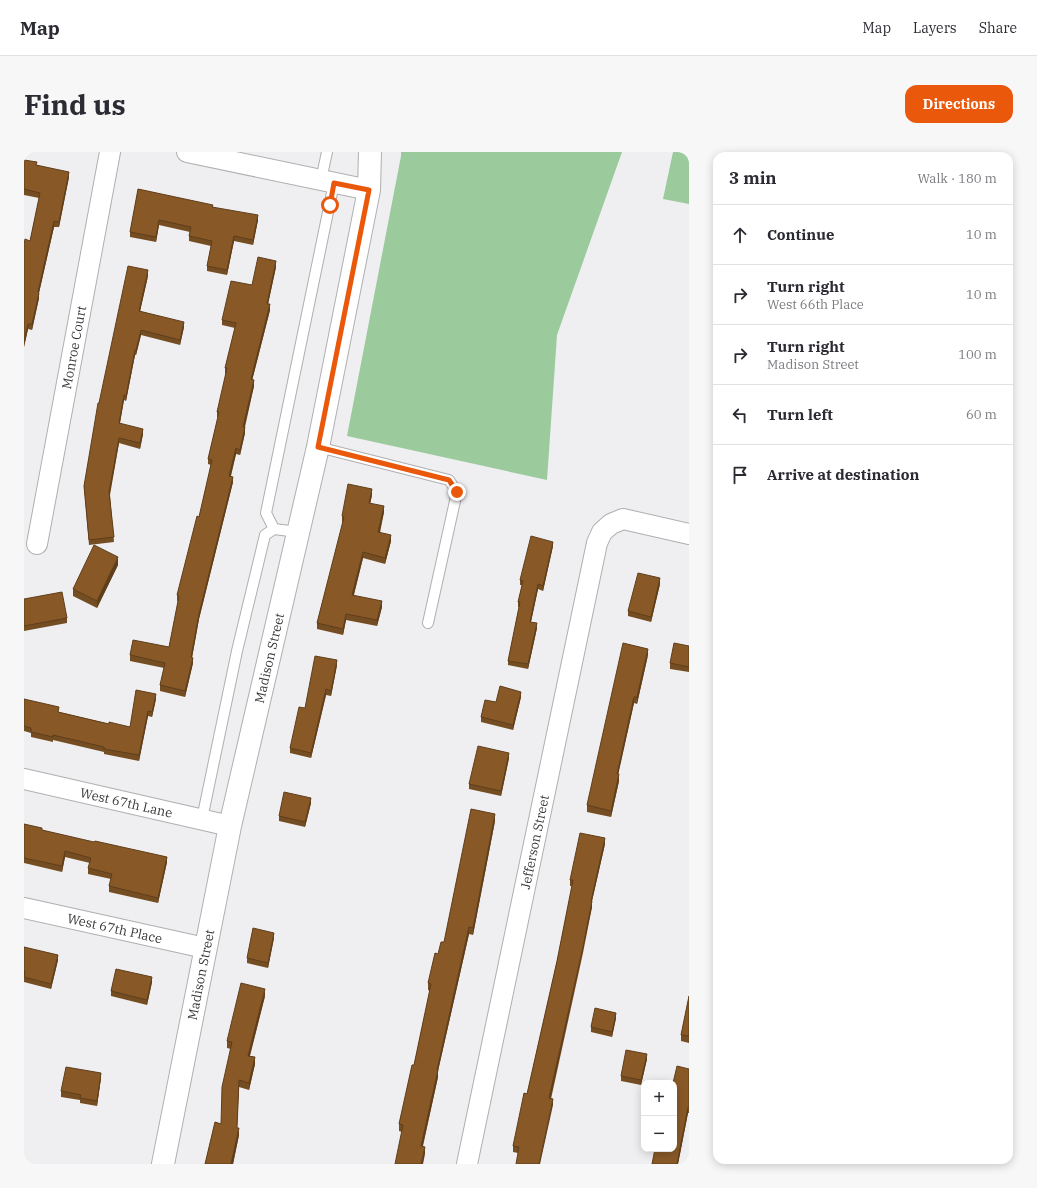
<!DOCTYPE html>
<html lang="en">
<head>
<meta charset="utf-8">
<style>
  body { margin:0; font-family:"IBM Plex Serif",serif; background:#f7f7f7; color:#2b2b33 }
  .controls { position:absolute; right:12px; bottom:12px; display:grid; overflow:hidden; border-radius:8px; box-shadow:0 2px 10px #0003 }
  .controls button { width:36px; height:36px; display:grid; place-items:center; padding:0; border:0; border-bottom:1px solid #e1e1e2; background:#fff; color:#2b2b33; font:20px sans-serif }
  .stop { position:absolute; width:12px; height:12px; margin:-9px; border:3px solid #ea580c; border-radius:50%; background:#fff }
  .stop.end { background:#ea580c; border-color:#fff; box-shadow:0 1px 4px #0008 }
  .list { margin:0; padding:0; list-style:none }
  h2 { display:flex; justify-content:space-between; align-items:center; height:52px; margin:0; padding:0 16px; font-size:17px }
  h2 small { font-size:13px; font-weight:400; color:#7c7c81 }
  .list li { display:grid; grid-template-columns:26px 1fr auto; gap:12px; align-items:center; box-sizing:border-box; height:60px; padding:0 16px; border-top:1px solid #e1e1e2 }
  .list b { display:block; font-size:15px; white-space:nowrap }
  .list p { margin:0; font-size:13px; white-space:nowrap; color:#7c7c81 }
  .list em { font-size:13px; font-style:normal; color:#7c7c81 }
  .icon { flex:none; width:22px; height:22px; fill:none; stroke:currentColor; stroke-width:2; stroke-linecap:round; stroke-linejoin:round }
  .map { position:relative; flex:none; width:665px; height:1012px; overflow:hidden; border-radius:12px }
  header { display:flex; align-items:center; gap:24px; box-sizing:border-box; height:56px; padding:0 20px; background:#fff; border-bottom:1px solid #e1e1e2 }
  header strong { font-size:19px }
  nav { display:flex; gap:22px; margin-inline-start:auto; font-size:14px }
  .intro { display:flex; align-items:center; justify-content:space-between; box-sizing:border-box; height:96px; padding:0 24px }
  h1 { margin:0; font-size:28px }
  .button { padding:10px 18px; border-radius:12px; background:#ea580c; color:#fff; font-size:14px; font-weight:700 }
  main { display:flex; gap:24px; padding:0 24px }
  aside { flex:1; background:#fff; border-radius:12px; box-shadow:0 2px 10px #0003 }
  .map>svg:first-child { display:block }
  .green { fill:#9bca9d }
  .lines { fill:none; stroke-linecap:round; stroke-linejoin:round }
  .lane-casing { stroke:#afafb1; stroke-width:12 }
  .street-casing { stroke:#afafb1; stroke-width:22 }
  .secondary-casing { stroke:#afafb1; stroke-width:24 }
  .lane { stroke:#fff; stroke-width:10 }
  .street { stroke:#fff; stroke-width:20 }
  .secondary { stroke:#fff; stroke-width:22 }
  .wall { fill:#754d22 }
  .shaded-wall { fill:#5f3e1b }
  .building { fill:#885927; stroke:#5f3e1b }
  .route { stroke:#ea580c; stroke-width:5 }
  .labels { text-anchor:middle; stroke-width:4; stroke-linejoin:round; paint-order:stroke }
  .street-label { font-size:13px; fill:#39393a; stroke:#efeff1 }
</style>
</head>
<body>
<header>
<strong>Map</strong>
<nav><a>Map</a><a>Layers</a><a>Share</a></nav>
</header>
<div class="intro"><h1>Find us</h1><a class="button">Directions</a></div>
<main>
<div class="map">
<svg width="665" height="1012" viewBox="0 0 665 1012">
  <rect width="100%" height="100%" fill="#efeff1"/>
  <!-- green -->
  <g class="green">
    <path d="M377 0H598L533 183 523 328 323 284 377 4Z"/>
    <path d="M649 0H665V52L639 47Z"/>
  </g>
  <g class="lines">
    <!-- lane casing -->
    <g class="lane-casing">
      <g id="lane">
        <path d="M297 28 303 0"/>
        <path d="M294 295 425 328 433 340 404 471"/>
        <path d="M250 377 242 361 310 31"/>
        <path d="M178 667 213 499 241 383 250 377 274 380"/>
      </g>
    </g>
    <!-- street casing -->
    <g class="street-casing">
      <g id="street">
        <path d="M163 0 345 38"/>
        <path id="s1" d="M13 392 86 0"/>
        <path id="s2" d="M0 627 206 674"/>
        <path id="s3" d="M0 756 181 796"/>
        <path id="s4" d="M443 1012 573 391 578 380 587 372 599 367 665 382"/>
      </g>
    </g>
    <!-- secondary casing -->
    <g class="secondary-casing">
      <g id="secondary">
        <path id="s5" d="M139 1012 206 674 294 295 345 38 346 0"/>
      </g>
    </g>
    <!-- lane -->
    <use href="#lane" class="lane"/>
    <!-- street -->
    <use href="#street" class="street"/>
    <!-- secondary -->
    <use href="#secondary" class="secondary"/>
  </g>
  <!-- wall -->
  <g class="wall">
    <path d="M0 8 13 13 45 25 35 75H30L15 141V146L8 178 4 177 0 195 6 89 15 46 0 43Z"/>
    <path d="M114 37 189 55 234 68 229 93 210 89 203 123 183 119V114L187 94 165 89V84L166 80 135 73 132 90 106 85V80Z"/>
    <path d="M252 115 244 152 246 158 228 228 230 234 221 275V281L216 303 212 302 207 324 209 330 175 467 168 506 169 511 161 545 136 539V533L140 516 106 509V503L145 495 154 449H153V443L175 365 187 313 184 312V307L194 265H193V260L202 222H201V216L211 176 198 173V168L228 133Z"/>
    <path d="M124 124 116 159 160 175 156 193 117 183 112 203H111L102 249 100 248 96 271 119 282 116 297 95 291 86 343 90 390 65 393 60 334 75 251Z"/>
    <path d="M348 343 346 352 360 360 356 381 367 389 361 412 339 406 330 443 358 455 353 474 322 468 319 483 293 477V471L319 371 318 370V364Z"/>
    <path d="M529 394 519 439 514 437 507 470 513 476 504 517 484 513V509L495 455H494V450L498 433H496V428Z"/>
    <path d="M94 413 73 456 49 444V437Z"/>
    <path d="M636 432 627 470 604 464V459Z"/>
    <path d="M0 447 43 466V471L0 479Z"/>
    <path d="M665 494V520L646 517V511Z"/>
    <path d="M624 503 613 552 610 551 594 622 595 629 587 665 563 660V653Z"/>
    <path d="M313 513 307 544 302 543 287 606 266 601V596L281 556Z"/>
    <path d="M497 545 489 578 457 570V565Z"/>
    <path d="M0 547 35 560 85 572 106 575 132 547 128 565 124 564 115 609 80 602V600L29 588V590L7 585V581L0 579Z"/>
    <path d="M485 606 477 644 445 637V632Z"/>
    <path d="M287 651 281 675 255 669V664Z"/>
    <path d="M471 669 449 783 445 782 414 919V925L399 994 401 1002 378 980 375 979V972L390 913 406 839 404 838V831L414 802 420 790Z"/>
    <path d="M0 672 18 678 143 710 134 751 85 740V734L87 727 64 722V716L66 711 41 705 38 720 0 711Z"/>
    <path d="M581 692 568 749V755L559 801 527 947 529 953 494 1001 489 1000V994L503 942 533 809 548 734H546V728Z"/>
    <path d="M250 786 244 816 223 811V806Z"/>
    <path d="M0 795 34 808 27 837 0 830Z"/>
    <path d="M128 830 123 853 87 844V839Z"/>
    <path d="M241 844 226 904 231 912 225 938 215 935 213 976 215 983 209 1012H181L191 970 197 972 207 897 203 896V889Z"/>
    <path d="M665 844V891L657 889V883Z"/>
    <path d="M592 866 588 885 567 880V875Z"/>
    <path d="M623 907 617 933 597 929V924Z"/>
    <path d="M665 917V961H664L654 1012H628Z"/>
    <path d="M77 926 73 954 56 951V948L37 945V939Z"/>
  </g>
  <!-- shaded-wall -->
  <g class="shaded-wall">
    <path d="M45 20V25L35 75V70Z"/>
    <path d="M234 63V68L229 93V88Z"/>
    <path d="M135 68V73L132 90V85Z"/>
    <path d="M30 69V75L14 145V140Z"/>
    <path d="M210 84V89L203 123V118Z"/>
    <path d="M252 109V115L243 157V152Z"/>
    <path d="M124 118V124L115 164V159Z"/>
    <path d="M15 141V146L8 178V172Z"/>
    <path d="M246 152V158L227 233V227Z"/>
    <path d="M160 170V175L156 193V188Z"/>
    <path d="M4 172V177L0 195V190Z"/>
    <path d="M117 178V183L112 203V198Z"/>
    <path d="M111 198V203L102 249V244Z"/>
    <path d="M230 228V234L219 280V275Z"/>
    <path d="M100 243V248L95 276V271Z"/>
    <path d="M221 275V281L216 303V298Z"/>
    <path d="M119 277V282L116 297V291Z"/>
    <path d="M95 286V291L85 345V340Z"/>
    <path d="M212 296V302L205 330V324Z"/>
    <path d="M209 325V330L175 467 167 511V505L175 462Z"/>
    <path d="M348 337V343L345 357V351Z"/>
    <path d="M360 354V360L354 386V380Z"/>
    <path d="M367 383V389L361 412V406Z"/>
    <path d="M529 390V394L519 439V434Z"/>
    <path d="M339 400V406L328 449V443Z"/>
    <path d="M94 405V413L73 456V449Z"/>
    <path d="M636 426V432L627 470V465Z"/>
    <path d="M514 432V437L506 474V470Z"/>
    <path d="M358 449V455L353 474V468Z"/>
    <path d="M322 462V468L319 483V477Z"/>
    <path d="M513 471V476L504 517V512Z"/>
    <path d="M624 497V503L613 552V545Z"/>
    <path d="M169 506V511L161 545V539Z"/>
    <path d="M313 508V513L307 544V539Z"/>
    <path d="M302 537V543L287 606V601Z"/>
    <path d="M497 540V545L489 578V573Z"/>
    <path d="M132 542V547L128 565V560Z"/>
    <path d="M610 545V551L593 628V622Z"/>
    <path d="M124 559V564L115 609V603Z"/>
    <path d="M485 601V606L477 644V639Z"/>
    <path d="M595 622V629L587 665V659Z"/>
    <path d="M287 646V651L281 675V670Z"/>
    <path d="M471 662V669L449 783V776Z"/>
    <path d="M581 686V692L568 749V755L525 953V946Z"/>
    <path d="M41 699V705L38 720V714Z"/>
    <path d="M143 705V710L134 751V746Z"/>
    <path d="M445 775V782L414 919V925L397 1001V994L413 918Z"/>
    <path d="M250 781V786L244 816V811Z"/>
    <path d="M34 803V808L27 837V832Z"/>
    <path d="M128 825V830L123 853V848Z"/>
    <path d="M241 837V844L224 910V904Z"/>
    <path d="M592 861V866L588 885V880Z"/>
    <path d="M623 902V907L617 933V928Z"/>
    <path d="M231 905V912L225 938V931Z"/>
    <path d="M77 921V926L73 954V949Z"/>
    <path d="M529 947V953L516 1012H515Z"/>
    <path d="M664 955V961L654 1012H653Z"/>
    <path d="M215 976V983L209 1012H207Z"/>
    <path d="M401 995V1002L399 1012H397Z"/>
  </g>
  <!-- building -->
  <g class="building">
    <path d="M0 8 13 10 12 13 45 20 35 70 30 69 14 140 15 141 8 172H4L0 190V92L1 87 6 89 16 41 0 37Z"/>
    <path d="M114 37 189 53 188 55 234 63 229 88 210 84 203 118 183 114 188 89 165 84 167 75 135 68 132 85 106 80Z"/>
    <path d="M234 105 252 109 243 152H246L227 227 230 228 219 275H221L216 298 212 296 205 324 209 325 175 462 167 505 169 506 161 539 136 533 141 511 106 503 109 488 145 495 155 444 153 443 173 364 175 365 188 308 184 307 195 260H193L203 216H201L212 171 198 168 207 129 228 133Z"/>
    <path d="M104 114 124 118 115 159 160 170 156 188 117 178 112 198H111L102 244 100 243 95 271 119 277 116 291 95 286 85 340 90 385 65 388 60 334 74 251H75Z"/>
    <path d="M324 332 348 337 345 351 360 354 354 380 367 383 361 406 339 400 328 443 358 449 353 468 322 462 319 477 293 471 320 365 318 364Z"/>
    <path d="M507 384 529 390 519 434 514 432 506 470 513 471 504 512 484 509 496 450H494L499 429 496 428Z"/>
    <path d="M70 393 94 405 73 449 49 437Z"/>
    <path d="M614 421 636 426 627 465 604 459Z"/>
    <path d="M38 440 43 466 0 474V447Z"/>
    <path d="M599 491 624 497 613 545H610L593 622H595L587 659 563 653Z"/>
    <path d="M650 491 665 494V515L646 511Z"/>
    <path d="M291 504 313 508 307 539 302 537 287 601 266 596 275 555 281 556Z"/>
    <path d="M476 534 497 540 489 573 457 565 461 548 472 550Z"/>
    <path d="M112 538 132 542 128 560 124 559 115 603 80 597V595L29 583V585L7 580V576L0 574V547L35 555 34 560 85 572V570L106 575Z"/>
    <path d="M454 594 485 601 477 639 445 632Z"/>
    <path d="M260 640 287 646 281 670 255 664Z"/>
    <path d="M447 657 471 662 449 776 445 775 413 918H414L397 994 401 995 397 1012H371L379 973 375 972 388 913H390L407 832 404 831 411 801 414 802 417 790H420Z"/>
    <path d="M0 672 18 676V678L70 690 71 689 143 705 134 746 85 734 88 722 64 716 67 706 41 699 38 714 0 706Z"/>
    <path d="M556 681 581 686 567 749H568L559 795 525 946 529 947 515 1012H516H492L495 995 489 994 500 941 503 942 533 809 549 728H546Z"/>
    <path d="M229 776 250 781 244 811 223 806Z"/>
    <path d="M0 795 34 803 27 832 0 825 1 820 0 819Z"/>
    <path d="M92 817 128 825 123 848 87 839Z"/>
    <path d="M217 831 241 837 224 904 231 905 225 931 215 928 213 976H215L207 1012H181L191 970 197 972 198 935 208 890 203 889Z"/>
    <path d="M665 844V884L657 883Z"/>
    <path d="M571 856 592 861 588 880 567 875Z"/>
    <path d="M602 898 623 902 617 928 597 924Z"/>
    <path d="M653 914 665 917V955H664L653 1012H628L631 997H650V931H649Z"/>
    <path d="M42 915 77 921 73 949 56 946 57 943 37 939Z"/>
  </g>
  <g class="lines">
    <!-- route -->
    <path class="route" d="M306 53 310 31 345 38 294 295 425 328 433 340"/>
  </g>
  <g class="labels">
    <!-- street labels -->
    <g class="street-label">
      <text dy="5" stroke="none"><textPath href="#s1" startOffset="200">Monroe Court</textPath></text>
      <text dy="5" stroke="none"><textPath href="#s5" startOffset="517">Madison Street</textPath></text>
      <text dy="5" stroke="none"><textPath href="#s2" startOffset="105">West 67th Lane</textPath></text>
      <text dy="5" stroke="none"><textPath href="#s4" startOffset="329">Jefferson Street</textPath></text>
      <text dy="5" stroke="none"><textPath href="#s3" startOffset="93">West 67th Place</textPath></text>
      <text dy="5" stroke="none"><textPath href="#s5" startOffset="193">Madison Street</textPath></text>
    </g>
  </g>
</svg>
<div class="controls">
<button>+</button>
<button>−</button>
</div>
<div class="stop" style="left:306px;top:53px"></div>
<div class="stop end" style="left:433px;top:340px"></div>
</div>
<aside>
<h2>3 min<small>Walk · 180 m</small></h2>
<ul class="list">
<li><svg class="icon" aria-label="ahead" viewBox="0 0 24 24"><path d="M12 20V5M6 11l6-6 6 6"/></svg><div><b>Continue</b></div><em>10 m</em></li>
<li><svg class="icon" aria-label="right" viewBox="0 0 24 24"><path d="M7 20v-9h11M14 6l5 5-5 5"/></svg><div><b>Turn right</b><p>West 66th Place</p></div><em>10 m</em></li>
<li><svg class="icon" aria-label="right" viewBox="0 0 24 24"><path d="M7 20v-9h11M14 6l5 5-5 5"/></svg><div><b>Turn right</b><p>Madison Street</p></div><em>100 m</em></li>
<li><svg class="icon" aria-label="left" viewBox="0 0 24 24"><path d="M17 20v-9H6M10 6l-5 5 5 5"/></svg><div><b>Turn left</b></div><em>60 m</em></li>
<li><svg class="icon" aria-label="arrive" viewBox="0 0 24 24"><path d="M6 21V4h12l-3 4 3 4H6"/></svg><div><b>Arrive at destination</b></div></li>
</ul>
</aside>
</main>
</body>
</html>
